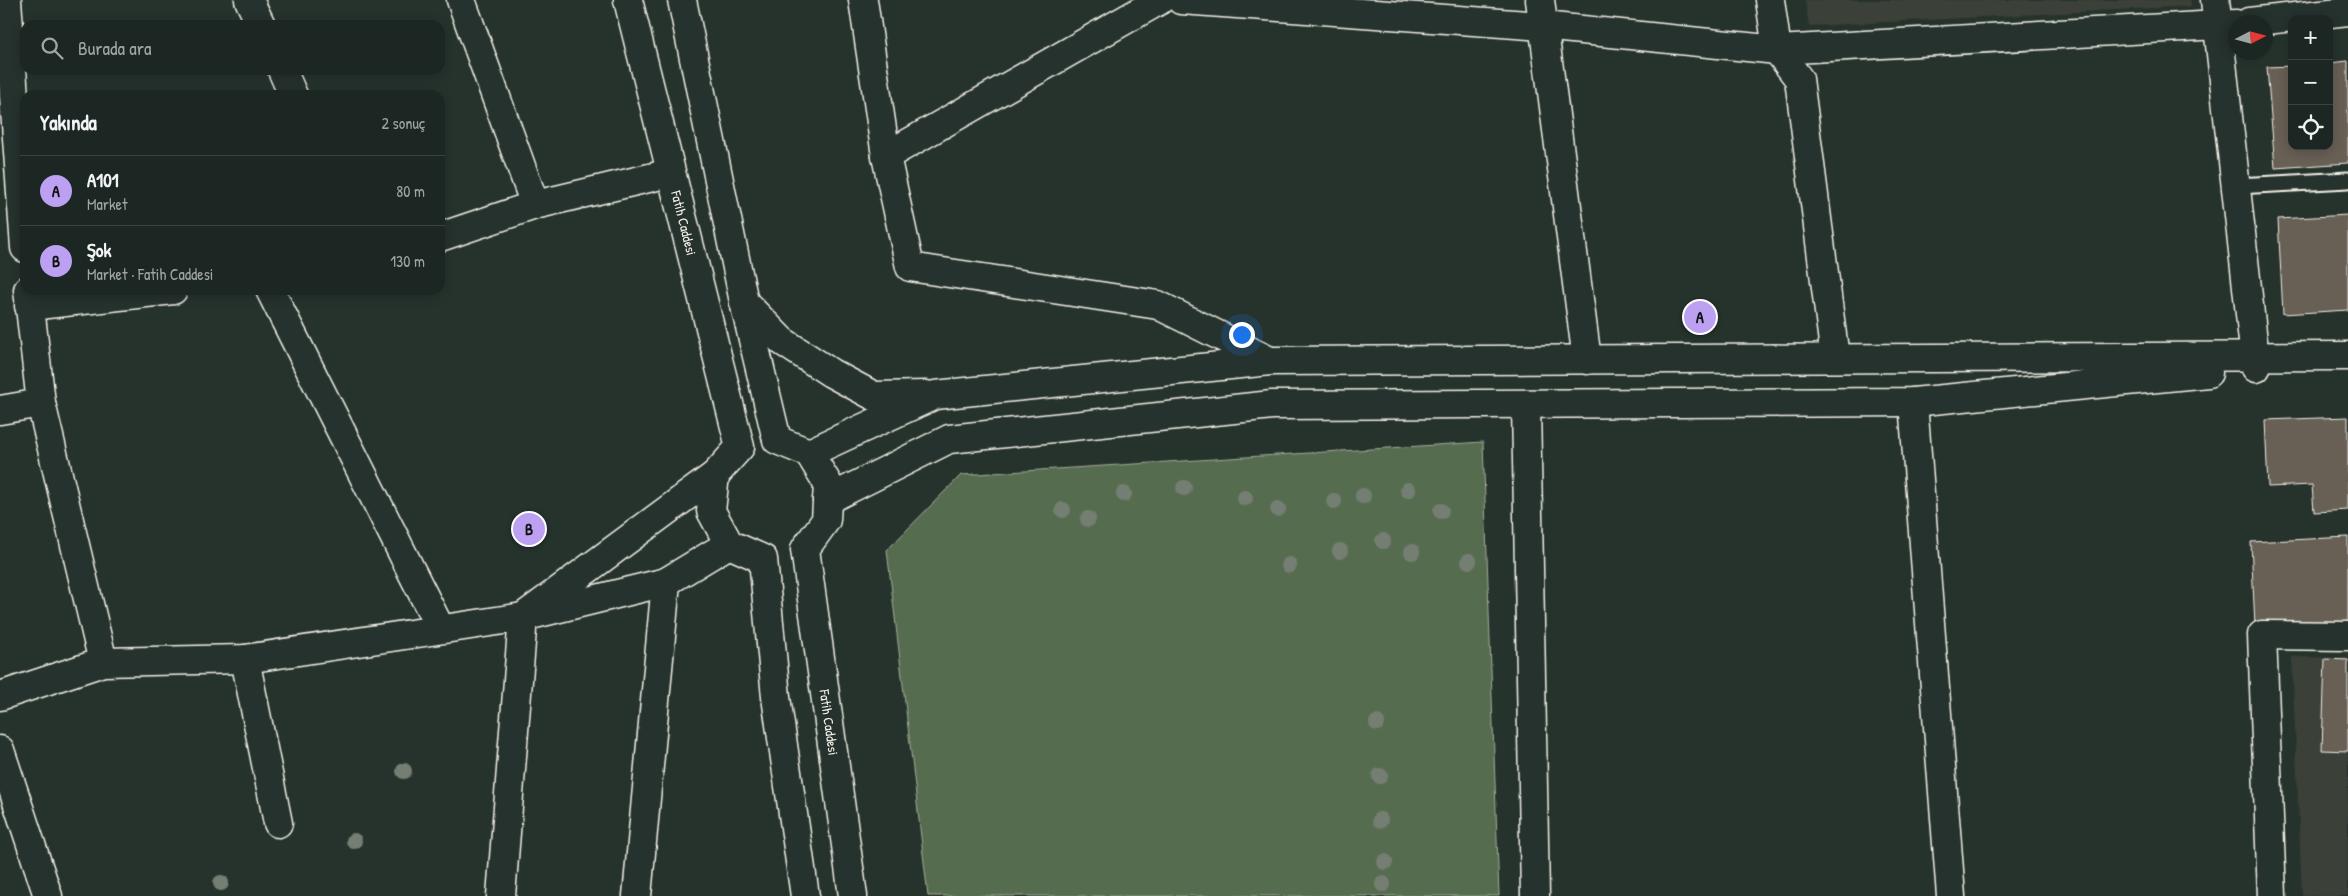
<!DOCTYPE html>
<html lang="tr">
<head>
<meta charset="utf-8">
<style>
  body { margin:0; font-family:"Patrick Hand",sans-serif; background:#252e2a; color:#f1f3f6 }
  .controls { position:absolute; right:15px; top:15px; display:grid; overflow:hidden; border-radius:10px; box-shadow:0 2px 12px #0003 }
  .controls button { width:45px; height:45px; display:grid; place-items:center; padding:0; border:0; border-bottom:1px solid #3a4340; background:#1c2622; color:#f1f3f6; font:25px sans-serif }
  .compass { position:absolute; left:2228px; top:15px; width:45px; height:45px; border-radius:50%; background:#1c2622; box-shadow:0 2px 12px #0003; rotate:84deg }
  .you { position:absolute; left:1241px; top:334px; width:18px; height:18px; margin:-12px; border:4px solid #fff; border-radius:50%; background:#1a73e8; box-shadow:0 0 0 8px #1a73e833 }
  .badge { display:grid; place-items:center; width:32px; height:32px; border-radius:50%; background:#bca0f2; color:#111; font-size:16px; font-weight:700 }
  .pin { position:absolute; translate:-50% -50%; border:2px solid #fff; box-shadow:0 1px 5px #0006 }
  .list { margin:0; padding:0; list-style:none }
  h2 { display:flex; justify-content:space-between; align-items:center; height:65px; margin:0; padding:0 20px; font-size:21px }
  h2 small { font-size:16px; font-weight:400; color:#a0a5a5 }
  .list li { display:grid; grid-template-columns:32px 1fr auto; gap:15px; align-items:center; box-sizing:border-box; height:70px; padding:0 20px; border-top:1px solid #3a4340 }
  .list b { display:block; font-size:19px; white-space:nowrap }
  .list p { margin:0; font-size:16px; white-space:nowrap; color:#a0a5a5 }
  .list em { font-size:16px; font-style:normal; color:#a0a5a5 }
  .icon { flex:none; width:28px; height:28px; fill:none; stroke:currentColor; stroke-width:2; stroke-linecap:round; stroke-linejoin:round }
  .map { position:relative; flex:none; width:2348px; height:896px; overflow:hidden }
  .search { position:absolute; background:#1c2622; box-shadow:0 2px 12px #0003; left:20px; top:20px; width:425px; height:55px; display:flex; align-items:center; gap:12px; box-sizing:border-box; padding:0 18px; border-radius:15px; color:#a0a5a5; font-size:19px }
  .panel { position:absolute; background:#1c2622; box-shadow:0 2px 12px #0003; left:20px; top:90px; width:425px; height:205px; border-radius:15px }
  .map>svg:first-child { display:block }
  .built { fill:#3a4039 }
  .green { fill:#576c50; stroke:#a6ae9c }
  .building { fill:#685e54; stroke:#f4f1e8 }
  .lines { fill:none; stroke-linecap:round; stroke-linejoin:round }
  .lane-casing { stroke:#f4f1e8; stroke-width:19 }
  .street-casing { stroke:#f4f1e8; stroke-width:31 }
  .secondary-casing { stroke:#f4f1e8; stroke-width:31 }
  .lane { stroke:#26332d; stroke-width:15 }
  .street { stroke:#26332d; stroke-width:28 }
  .secondary { stroke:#26332d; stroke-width:28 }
  .tree { fill:#757e72 }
  .labels { text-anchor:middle; stroke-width:4; stroke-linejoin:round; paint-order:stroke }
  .street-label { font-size:14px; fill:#f4f1e8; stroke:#26332d }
</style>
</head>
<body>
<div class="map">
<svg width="2348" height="896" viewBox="0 0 2348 896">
  <rect width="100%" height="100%" fill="#26332d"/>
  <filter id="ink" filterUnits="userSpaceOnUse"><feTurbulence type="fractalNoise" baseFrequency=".02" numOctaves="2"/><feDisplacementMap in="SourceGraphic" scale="10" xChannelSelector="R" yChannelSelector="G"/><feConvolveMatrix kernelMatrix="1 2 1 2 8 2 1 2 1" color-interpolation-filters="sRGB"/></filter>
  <g filter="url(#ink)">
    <!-- built -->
    <g class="built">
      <path d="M1805 0H2190L2191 6 1809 26Z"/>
      <path d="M2292 657 2348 658V896H2302Z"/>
    </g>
    <!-- green -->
    <path class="green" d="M1483 442 1499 896H928L887 550 961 475Z"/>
    <!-- building -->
    <g class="building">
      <path d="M2348 61V163L2275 168 2267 67 2292 66V146H2329V63Z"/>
      <path d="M2348 215V310L2283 314 2278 219Z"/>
      <path d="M2348 417V510L2314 512 2312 485 2268 487 2265 420Z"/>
      <path d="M2348 537V632L2255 626 2251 542Z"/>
      <path d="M2325 659 2348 660V751L2322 750Z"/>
    </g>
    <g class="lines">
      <!-- lane casing -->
      <g class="lane-casing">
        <path id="lane" d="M2236 186 2348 180"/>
      </g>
      <!-- street casing -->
      <g class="street-casing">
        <g id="street">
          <path d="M7 0 25 248"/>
          <path d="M249 0 261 25"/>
          <path d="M461 0 535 205"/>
          <path d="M863 0 886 156 910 267 1158 305 1270 361"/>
          <path d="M1181 0 1543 26 1777 50 2236 24"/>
          <path d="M1540 0 1587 360"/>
          <path d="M1770 0 1777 50 1799 79 1835 358"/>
          <path d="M2215 0 2256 368"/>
          <path d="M2249 22 2348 11"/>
          <path d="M282 70 293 95"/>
          <path d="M886 156 1160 0"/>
          <path d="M440 237 535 205 670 173"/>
          <path d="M28 290 41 403 103 662"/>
          <path d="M270 290 440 628"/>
          <path d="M744 302 782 341 831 373 874 396 926 395"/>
          <path d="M29 306 173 290"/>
          <path d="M1913 402 1951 896"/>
          <path d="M1526 405 1535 896"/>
          <path d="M0 410 41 403"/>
          <path d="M809 453 935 395 1270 361 2348 356"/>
          <path d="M827 500 949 439 1272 405 1913 402 2208 373"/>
          <path d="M245 659 278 823"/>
          <path d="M0 696 103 662 245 659 523 617 666 582 729 544"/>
          <path d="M0 750 48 896"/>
          <path d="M501 896 523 617 715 475"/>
          <path d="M637 896 666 582"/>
          <path d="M2272 896 2262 635 2348 636"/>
        </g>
      </g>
      <!-- secondary casing -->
      <g class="secondary-casing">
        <g id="secondary">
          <path id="s1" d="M628 0 740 447 715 475 711 511 729 544 763 559 776 697 805 896"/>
          <path id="s2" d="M682 0 744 302 777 440 809 453 828 484 826 520 805 549 853 896"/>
        </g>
      </g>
      <!-- lane -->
      <use href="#lane" class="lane"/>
      <!-- street -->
      <use href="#street" class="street"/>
      <!-- secondary -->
      <use href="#secondary" class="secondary"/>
    </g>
    <!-- trees -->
    <g class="tree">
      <circle cx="1184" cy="488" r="8"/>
      <circle cx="1408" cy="490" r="8"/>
      <circle cx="1124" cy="494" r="8"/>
      <circle cx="1363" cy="496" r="8"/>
      <circle cx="1245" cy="498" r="8"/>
      <circle cx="1334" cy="501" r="8"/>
      <circle cx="1278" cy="509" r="8"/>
      <circle cx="1063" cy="510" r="8"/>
      <circle cx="1441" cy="511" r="8"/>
      <circle cx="1088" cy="519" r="8"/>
      <circle cx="1383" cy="541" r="8"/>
      <circle cx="1340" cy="551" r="8"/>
      <circle cx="1412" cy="552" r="8"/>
      <circle cx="1469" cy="561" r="8"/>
      <circle cx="1289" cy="565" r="8"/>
      <circle cx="1377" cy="723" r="8"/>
      <circle cx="404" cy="771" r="8"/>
      <circle cx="1380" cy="776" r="8"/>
      <circle cx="1380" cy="820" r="8"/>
      <circle cx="354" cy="841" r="8"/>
      <circle cx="1385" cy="862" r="8"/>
      <circle cx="221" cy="883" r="8"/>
      <circle cx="1383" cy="884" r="8"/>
    </g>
  </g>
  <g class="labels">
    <!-- street labels -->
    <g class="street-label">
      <text dy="5" stroke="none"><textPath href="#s1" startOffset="230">Fatih Caddesi</textPath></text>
      <text dy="5" stroke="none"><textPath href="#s2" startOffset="768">Fatih Caddesi</textPath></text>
    </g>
  </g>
</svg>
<div class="controls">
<button>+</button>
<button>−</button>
<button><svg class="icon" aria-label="locate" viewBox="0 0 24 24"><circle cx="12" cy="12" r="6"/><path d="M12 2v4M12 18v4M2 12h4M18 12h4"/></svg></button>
</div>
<svg class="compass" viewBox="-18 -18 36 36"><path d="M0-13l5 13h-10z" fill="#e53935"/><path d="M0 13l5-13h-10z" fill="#a0a5a5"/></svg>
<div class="you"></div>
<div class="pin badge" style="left:1700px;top:317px">A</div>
<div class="pin badge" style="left:529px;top:529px">B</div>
<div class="search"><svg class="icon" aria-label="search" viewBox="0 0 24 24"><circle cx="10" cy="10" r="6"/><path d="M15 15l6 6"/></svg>Burada ara</div>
<section class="panel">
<h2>Yakında<small>2 sonuç</small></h2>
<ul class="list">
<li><span class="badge">A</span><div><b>A101</b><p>Market</p></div><em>80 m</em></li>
<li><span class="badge">B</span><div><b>Şok</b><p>Market · Fatih Caddesi</p></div><em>130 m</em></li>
</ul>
</section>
</div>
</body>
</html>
